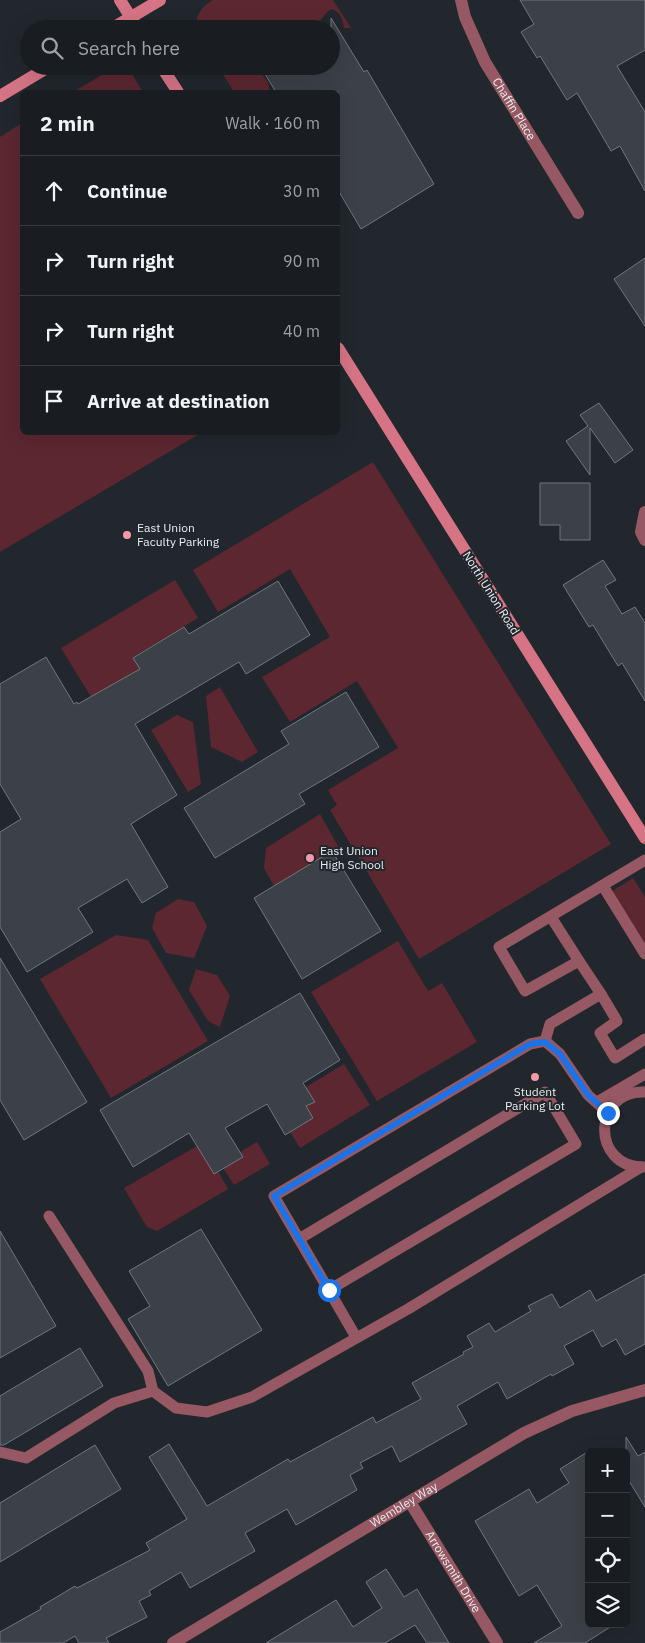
<!DOCTYPE html>
<html lang="en">
<head>
<meta charset="utf-8">
<style>
  body { margin:0; font-family:"IBM Plex Sans",sans-serif; background:#262a2e; color:#f1f3f6 }
  .controls { position:absolute; right:15px; bottom:15px; display:grid; overflow:hidden; border-radius:8px; box-shadow:0 5px 20px #0002 }
  .controls button { width:45px; height:45px; display:grid; place-items:center; padding:0; border:0; border-bottom:1px solid #373b3f; background:#191d21; color:#f1f3f6; font:25px sans-serif }
  .stop { position:absolute; width:15px; height:15px; margin:-11px; border:4px solid #1a73e8; border-radius:50%; background:#fff }
  .stop.end { background:#1a73e8; border-color:#fff; box-shadow:0 1px 5px #0008 }
  .list { margin:0; padding:0; list-style:none }
  h2 { display:flex; justify-content:space-between; align-items:center; height:65px; margin:0; padding:0 20px; font-size:21px }
  h2 small { font-size:16px; font-weight:400; color:#9fa2a5 }
  .list li { display:grid; grid-template-columns:32px 1fr auto; gap:15px; align-items:center; box-sizing:border-box; height:70px; padding:0 20px; border-top:1px solid #373b3f }
  .list b { display:block; font-size:19px; white-space:nowrap }
  .list em { font-size:16px; font-style:normal; color:#9fa2a5 }
  .icon { flex:none; width:28px; height:28px; fill:none; stroke:currentColor; stroke-width:2; stroke-linecap:round; stroke-linejoin:round }
  .map { position:relative; flex:none; width:645px; height:1643px; overflow:hidden }
  .search { position:absolute; background:#191d21; box-shadow:0 5px 20px #0002; left:20px; top:20px; width:320px; height:55px; display:flex; align-items:center; gap:12px; box-sizing:border-box; padding:0 18px; border-radius:28px; color:#9fa2a5; font-size:19px }
  .panel { position:absolute; background:#191d21; box-shadow:0 5px 20px #0002; left:20px; top:90px; width:320px; height:345px; border-radius:8px }
  .map>svg:first-child { display:block }
  .green { fill:#5c2731 }
  .building { fill:#3c4147; stroke:#71777e }
  .lines { fill:none; stroke-linecap:round; stroke-linejoin:round }
  .lane { stroke:#965963; stroke-width:11 }
  .street { stroke:#965963; stroke-width:12 }
  .secondary { stroke:#d67485; stroke-width:12 }
  .route { stroke:#1a73e8; stroke-width:6 }
  .poi-dot { fill:#f39aa8; stroke:#21272c; stroke-width:2 }
  .labels { text-anchor:middle; stroke-width:4; stroke-linejoin:round; paint-order:stroke }
  .street-label { font-size:12px; fill:#e9ecf0; stroke:#21272c }
  .poi-label { font-size:12px; fill:#e9ecf0; stroke:#21272c; text-anchor:start }
</style>
</head>
<body>
<div class="map">
<svg width="645" height="1643" viewBox="0 0 645 1643">
  <rect width="100%" height="100%" fill="#21272c"/>
  <!-- green -->
  <g class="green">
    <path d="M213 0H333L351 28H344C342 19 342 13 332 9 323 13 321 24 312 26 283 34 228 29 197 29 194 16 202 6 213 0Z"/>
    <path d="M117 66H127L143 92H73Z"/>
    <path d="M218 66H256L268 82 270 92H234Z"/>
    <path d="M22 123V432L201 433 0 552V137Z"/>
    <path d="M373 462 611 844 419 959 330 810 337 805 328 790 398 748 357 681 290 722 262 677 330 637 290 569 218 612 193 570Z"/>
    <path d="M175 580 198 618 133 657 140 669 91 697 61 648Z"/>
    <path d="M220 687 258 752 242 762 211 747 206 696Z"/>
    <path d="M177 715 193 722 201 784 188 792 151 730Z"/>
    <path d="M320 814 339 848 274 886 264 868 266 848Z"/>
    <path d="M633 878 645 897V946L611 892Z"/>
    <path d="M178 899 194 902 207 926 194 958 166 953 152 928 156 913Z"/>
    <path d="M116 935 148 940 208 1041 111 1098 40 979Z"/>
    <path d="M398 941 428 991 442 983 477 1042 377 1101 311 992Z"/>
    <path d="M196 969 217 975 230 996 220 1027 208 1021 189 990Z"/>
    <path d="M344 1064 370 1105 300 1148 290 1132 313 1118 306 1106 314 1101 306 1087Z"/>
    <path d="M257 1142 270 1164 234 1185 223 1168 243 1157 240 1152Z"/>
    <path d="M197 1146 214 1174 218 1171 228 1189 157 1231 147 1227 124 1188Z"/>
  </g>
  <!-- building -->
  <g class="building">
    <path d="M520 0H645V50L617 66 645 112V191L620 146 611 151 577 93 567 100 540 56 537 58 521 32 534 24Z"/>
    <path d="M331 18 364 72 367 70 434 184 361 229 338 190V92H276L260 66H331Z"/>
    <path d="M645 258V326L614 279Z"/>
    <path d="M599 403 633 450 615 463 590 428V475L566 441 588 426 580 415Z"/>
    <path d="M540 483H590V540H560V525H540Z"/>
    <path d="M603 560 616 580 605 586 622 614 635 607 645 623V701L622 663 618 666 593 625 589 627 563 585Z"/>
    <path d="M278 581 310 635 246 674 239 662 135 724 177 795 131 824 168 887 142 903 127 879 78 908 93 932 27 972 0 927V832L21 819 0 784V684L46 657 74 704 77 702 78 704 140 669 133 658 184 627 189 634Z"/>
    <path d="M346 692 379 747 299 794 305 804 215 858 184 808 289 744 281 731Z"/>
    <path d="M332 851 381 931 302 979 254 898Z"/>
    <path d="M0 958 87 1102 24 1140 0 1100Z"/>
    <path d="M300 993 340 1060 303 1083 315 1102 306 1106 313 1118 285 1135 267 1104 225 1128 243 1157 214 1174 189 1133 133 1167 100 1110Z"/>
    <path d="M201 1229 262 1330 168 1386 128 1319 150 1306 129 1271Z"/>
    <path d="M0 1231 56 1326 0 1358Z"/>
    <path d="M645 1274V1344L625 1355 616 1339 602 1347 593 1330 564 1346 574 1364 552 1376 551 1374 507 1399 498 1382 457 1406 467 1424 400 1462 392 1446 360 1463 363 1468 350 1475 357 1490 296 1525 287 1509 245 1533 255 1551 190 1588 181 1572 149 1591 151 1595 139 1601 147 1617 106 1638 109 1643H79L75 1636 63 1643H0V1632L41 1609 40 1607 75 1586 77 1588 150 1550 146 1543 187 1519 149 1457 169 1444 207 1506 288 1459 290 1462 373 1417 376 1423 421 1399 412 1383 464 1354 463 1352 473 1347 467 1336 489 1323 495 1332 531 1311 528 1306 552 1294 560 1308 590 1290 596 1301Z"/>
    <path d="M80 1348 103 1386 4 1445H0V1396Z"/>
    <path d="M626 1437 638 1456 645 1452V1507L626 1476Z"/>
    <path d="M95 1445 121 1489 0 1562V1503Z"/>
    <path d="M589 1451V1624H615L585 1643H534L562 1626 537 1585 519 1596 475 1521 529 1489 537 1503 569 1483 560 1469Z"/>
    <path d="M386 1569 404 1597 417 1589 449 1643H427L415 1625 385 1643H266L336 1600 353 1627 382 1608 366 1582Z"/>
  </g>
  <g class="lines">
    <!-- lane -->
    <g class="lane">
      <path d="M603 886 645 954"/>
      <path d="M551 917 579 961"/>
      <path d="M601 994 617 1021 600 1033 615 1058 645 1039"/>
      <path d="M545 1041 550 1024 601 994 579 961 525 991 499 947 645 860"/>
      <path d="M597 1102 645 1074"/>
      <path d="M643 1167C591 1167 592 1090 645 1092"/>
      <path d="M49 1216 148 1371 153 1391 176 1408 207 1412 252 1397 408 1309 641 1167"/>
      <path d="M299 1239 545 1092 576 1144 329 1290"/>
      <path d="M356 1337 274 1196 530 1044 545 1041 560 1054 588 1095 608 1113"/>
      <path d="M0 1452 26 1458 114 1403 153 1391"/>
    </g>
    <!-- street -->
    <g class="street">
      <path id="s1" d="M461 0 465 17 485 62 578 213"/>
      <path d="M645 512 641 532 645 540"/>
      <path id="s2" d="M410 1502 497 1643"/>
      <path id="s3" d="M173 1643 524 1433 572 1411 645 1390"/>
    </g>
    <!-- secondary -->
    <g class="secondary">
      <path d="M120 0 138 29"/>
      <path d="M111 29 160 0"/>
      <path d="M161 66 178 92"/>
      <path d="M0 96 50 66"/>
      <path d="M338 348 645 838"/>
    </g>
  </g>
  <g class="lines">
    <!-- route -->
    <path class="route" d="M329 1290 274 1196 530 1044 545 1042 560 1054 588 1095 608 1113"/>
  </g>
  <!-- markers -->
  <g class="poi-dot">
    <circle cx="127" cy="535" r="5"/>
    <circle cx="310" cy="858" r="5"/>
    <circle cx="535" cy="1077" r="5"/>
  </g>
  <g class="labels">
    <!-- street labels -->
    <g class="street-label">
      <text dy="4" stroke="none"><textPath href="#s1" startOffset="122">Chaffin Place</textPath></text>
      <text transform="translate(491 593) rotate(58)" y="4">North Union Road</text>
      <text dy="4" stroke="none"><textPath href="#s3" startOffset="269">Wembley Way</textPath></text>
      <text dy="4" stroke="none"><textPath href="#s2" startOffset="82">Arrowsmith Drive</textPath></text>
    </g>
    <!-- poi labels -->
    <g class="poi-label">
      <text x="137" y="532">East Union<tspan x="137" dy="14">Faculty Parking</tspan></text>
      <text x="320" y="855">East Union<tspan x="320" dy="14">High School</tspan></text>
      <text x="535" y="1096" text-anchor="middle">Student<tspan x="535" dy="14">Parking Lot</tspan></text>
    </g>
  </g>
</svg>
<div class="controls">
<button>+</button>
<button>−</button>
<button><svg class="icon" aria-label="locate" viewBox="0 0 24 24"><circle cx="12" cy="12" r="6"/><path d="M12 2v4M12 18v4M2 12h4M18 12h4"/></svg></button>
<button><svg class="icon" aria-label="layers" viewBox="0 0 24 24"><path d="M12 4l9 5-9 5-9-5zM3 14l9 5 9-5"/></svg></button>
</div>
<div class="stop" style="left:329px;top:1290px"></div>
<div class="stop end" style="left:608px;top:1113px"></div>
<div class="search"><svg class="icon" aria-label="search" viewBox="0 0 24 24"><circle cx="10" cy="10" r="6"/><path d="M15 15l6 6"/></svg>Search here</div>
<section class="panel">
<h2>2 min<small>Walk · 160 m</small></h2>
<ul class="list">
<li><svg class="icon" aria-label="ahead" viewBox="0 0 24 24"><path d="M12 20V5M6 11l6-6 6 6"/></svg><div><b>Continue</b></div><em>30 m</em></li>
<li><svg class="icon" aria-label="right" viewBox="0 0 24 24"><path d="M7 20v-9h11M14 6l5 5-5 5"/></svg><div><b>Turn right</b></div><em>90 m</em></li>
<li><svg class="icon" aria-label="right" viewBox="0 0 24 24"><path d="M7 20v-9h11M14 6l5 5-5 5"/></svg><div><b>Turn right</b></div><em>40 m</em></li>
<li><svg class="icon" aria-label="arrive" viewBox="0 0 24 24"><path d="M6 21V4h12l-3 4 3 4H6"/></svg><div><b>Arrive at destination</b></div></li>
</ul>
</section>
</div>
</body>
</html>
